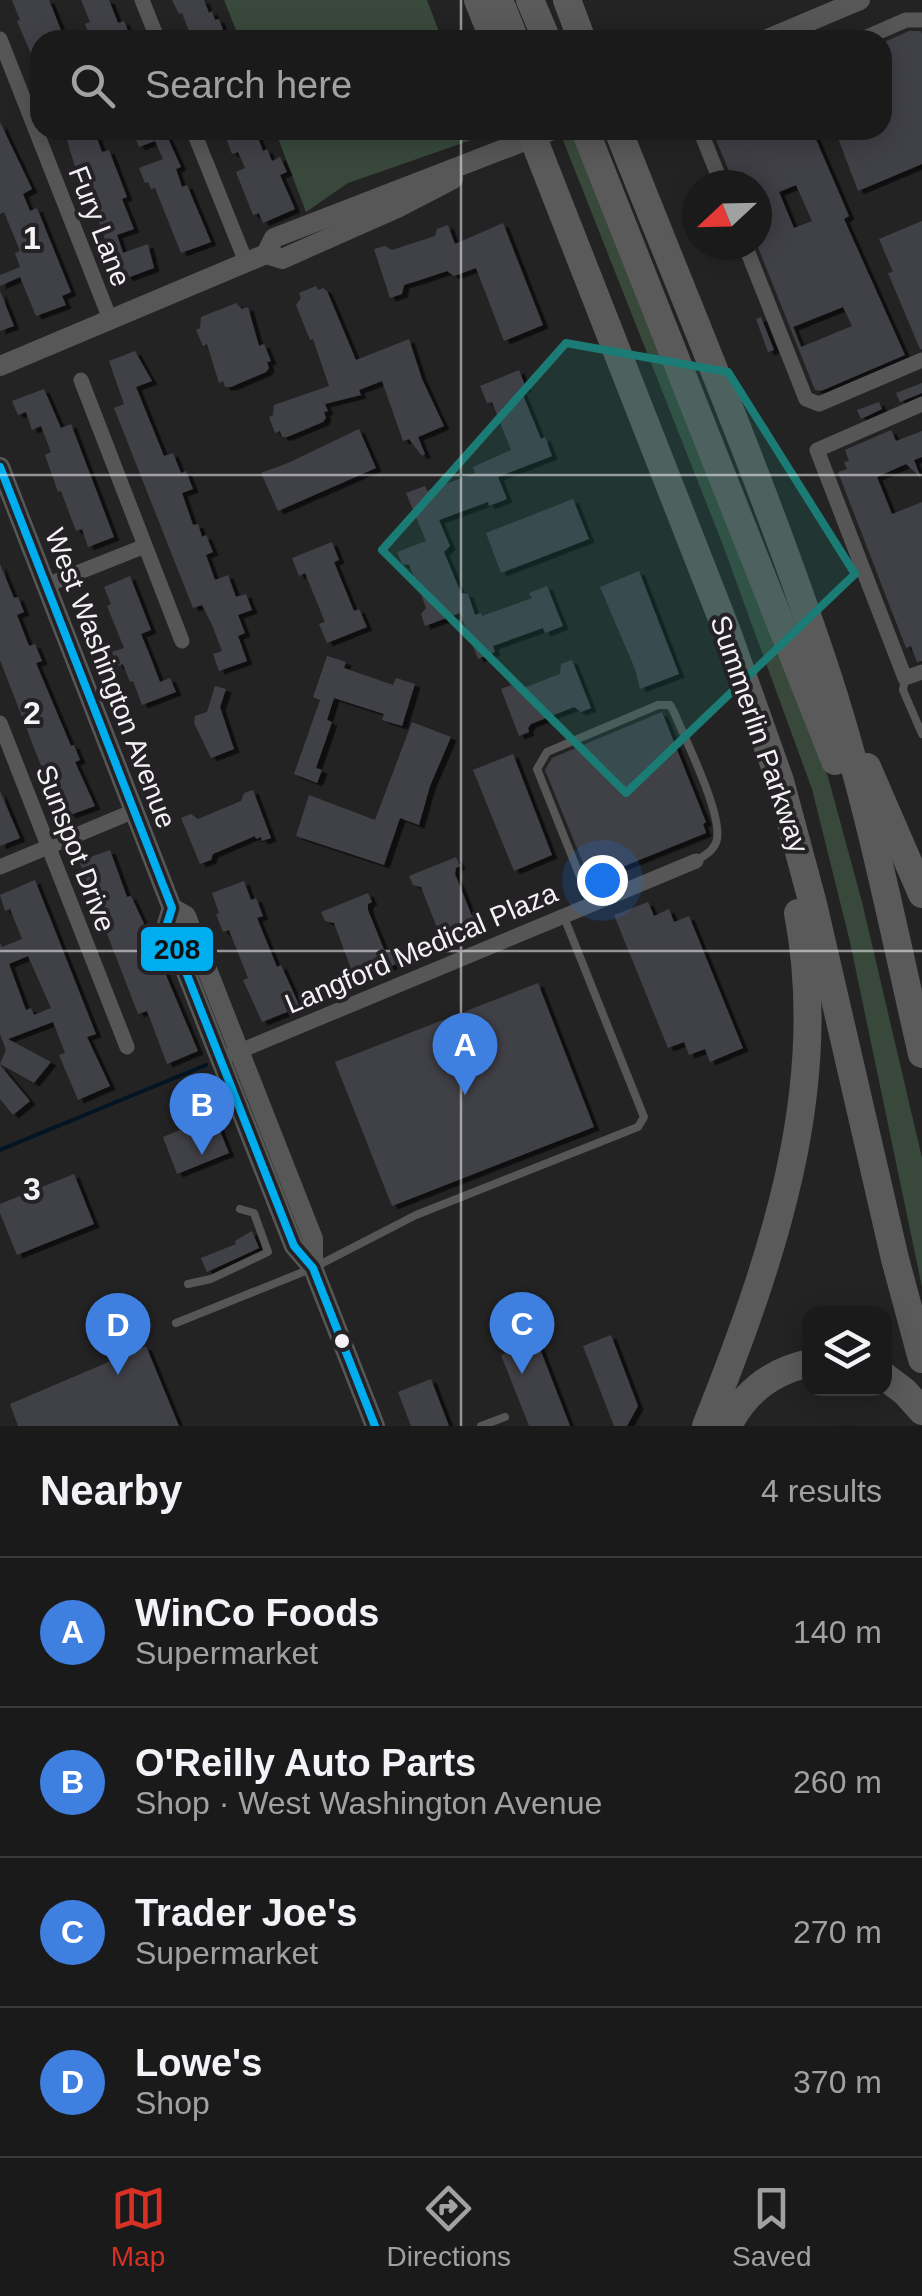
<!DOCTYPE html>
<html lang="en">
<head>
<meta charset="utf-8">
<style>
  body { margin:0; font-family:Arial,sans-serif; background:#282728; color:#f1f3f6 }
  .controls { position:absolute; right:30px; bottom:30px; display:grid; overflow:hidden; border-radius:20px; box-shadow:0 5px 25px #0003 }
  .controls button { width:90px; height:90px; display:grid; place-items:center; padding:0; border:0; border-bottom:2px solid #39383a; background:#1b1a1b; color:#f1f3f6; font:50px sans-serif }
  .compass { position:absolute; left:682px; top:170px; width:90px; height:90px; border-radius:50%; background:#1b1a1b; box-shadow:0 5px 25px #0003; rotate:248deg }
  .you { position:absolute; left:602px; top:880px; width:35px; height:35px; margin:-25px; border:8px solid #fff; border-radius:50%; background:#1a73e8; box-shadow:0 0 0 15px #1a73e833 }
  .badge { display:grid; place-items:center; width:65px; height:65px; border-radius:50%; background:#d93025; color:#fff; font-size:32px; font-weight:700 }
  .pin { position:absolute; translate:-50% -82px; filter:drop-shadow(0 2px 5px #0008) }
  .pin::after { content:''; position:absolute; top:52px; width:35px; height:30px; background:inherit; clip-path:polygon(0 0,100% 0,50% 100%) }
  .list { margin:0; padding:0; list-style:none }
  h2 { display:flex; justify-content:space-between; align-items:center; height:130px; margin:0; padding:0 40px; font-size:42px }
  h2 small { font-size:32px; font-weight:400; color:#a0a1a3 }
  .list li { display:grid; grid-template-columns:65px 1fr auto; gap:30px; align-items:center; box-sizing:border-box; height:150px; padding:0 40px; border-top:2px solid #39383a }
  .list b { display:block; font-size:38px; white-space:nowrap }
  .list p { margin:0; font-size:32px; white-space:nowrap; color:#a0a1a3 }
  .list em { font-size:32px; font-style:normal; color:#a0a1a3 }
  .icon { flex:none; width:55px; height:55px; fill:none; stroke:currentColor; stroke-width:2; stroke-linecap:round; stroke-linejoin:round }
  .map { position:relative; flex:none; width:922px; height:1426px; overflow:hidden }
  .search { position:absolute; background:#1b1a1b; box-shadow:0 5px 25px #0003; left:30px; right:30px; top:30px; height:110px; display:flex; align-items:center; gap:25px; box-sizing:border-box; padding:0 35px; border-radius:30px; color:#a0a1a3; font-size:38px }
  .sheet { height:730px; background:#1b1a1b }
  nav { display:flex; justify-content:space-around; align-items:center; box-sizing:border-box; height:140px; border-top:2px solid #39383a; background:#1b1a1b; font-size:28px; color:#a0a1a3 }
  nav a { display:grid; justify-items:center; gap:5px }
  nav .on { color:#d93025 }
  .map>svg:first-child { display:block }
  .green { fill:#38493c }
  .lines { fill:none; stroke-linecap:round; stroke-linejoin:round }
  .stream { stroke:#031423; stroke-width:4 }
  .building { fill:#414046; fill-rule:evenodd; filter:url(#shadow) }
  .lane { stroke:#565656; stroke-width:8 }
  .street { stroke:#565656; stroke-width:15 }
  .secondary { stroke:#575757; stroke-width:20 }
  .highway { stroke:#5b5a5b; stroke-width:28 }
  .bus-1-casing { stroke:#242225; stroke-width:15 }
  .bus-1 { stroke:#00adef; stroke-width:8 }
  .marked { fill:#1a7c75; fill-opacity:0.2; stroke:#1a7c75; stroke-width:8; stroke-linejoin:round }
  .grid { fill:none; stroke:#f4f2f4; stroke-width:2.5; stroke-opacity:0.55 }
  .bus-dot { fill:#f4f2f4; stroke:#242225; stroke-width:4 }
  .labels { text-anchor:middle; stroke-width:8; stroke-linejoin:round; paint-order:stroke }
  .street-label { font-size:28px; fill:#f4f2f4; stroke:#242225 }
  .grid-label { font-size:32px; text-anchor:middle; font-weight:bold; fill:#f4f2f4; stroke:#242225; stroke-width:8; stroke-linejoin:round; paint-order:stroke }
  .line-badge { stroke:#242225; stroke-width:4 }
  .pale-badge-label { font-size:28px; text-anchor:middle; font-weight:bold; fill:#111 }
</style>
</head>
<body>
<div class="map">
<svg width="922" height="1426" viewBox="0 0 922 1426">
  <defs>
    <filter id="shadow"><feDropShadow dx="5.5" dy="3.5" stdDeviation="0" flood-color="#0009"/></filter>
  </defs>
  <rect width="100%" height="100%" fill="#242324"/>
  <!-- green -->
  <g class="green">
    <path d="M224 0H427L442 40H240Z"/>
    <path d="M275 130H477L480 137 348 183 306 212Z"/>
    <path d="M559 130H577L785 659 828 777 862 902 922 1158V1287L850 942 812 789 721 540Z"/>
  </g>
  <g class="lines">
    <!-- stream -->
    <path class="stream" d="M0 1150 206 1065"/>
  </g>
  <!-- building -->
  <g class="building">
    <path d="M12 0H49L65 40H40V75L17 21 20 20Z"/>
    <path d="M81 0H109L118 23 124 21 129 33 112 40H91L85 24 90 22Z"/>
    <path d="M172 0H204L209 13 212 11 215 20 219 19 224 33 205 40H169L189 31 182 13 179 14Z"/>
    <path d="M909 31H921L922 35V164L858 191 835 130H882V43Z"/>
    <path d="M0 122 32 189 23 194 30 211 37 208 71 292 62 296 66 305 36 316 20 277 0 286V275L20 267 15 253 20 251 4 212 0 214Z"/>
    <path d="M64 130H94L102 152 109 150 127 197 122 199 134 229 117 235 123 253 148 244 154 268 127 278 123 268 116 271 95 210 92 211 84 193 91 190 81 165 75 167Z"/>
    <path d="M132 130H180L167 136 181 167 176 169 182 187 187 185 211 242 181 253 155 188 151 189 148 182 145 183 139 168 163 159 155 141 139 147Z"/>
    <path d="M223 130H255L263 151 267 149 272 161 280 157 287 172 280 175 295 209 263 223 259 213 253 215 236 172 245 168 238 152 232 154Z"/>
    <path d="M712 130H716L718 135 730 130H812L849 216 844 219 905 355 821 391 815 390 757 245V185H748L743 172 731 176ZM796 185 812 221 794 228 779 192ZM843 307 852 326 801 347 793 327Z"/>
    <path d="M922 221V349H920L888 273 893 272 879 239Z"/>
    <path d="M503 223 543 325 504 341 476 268 454 276 447 271 420 280 404 285 402 294 390 298 374 249 385 246 392 250 435 236 437 229 448 225 455 244Z"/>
    <path d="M316 286 318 290 323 288 327 291 356 360 409 339 422 379 444 426 418 437 425 454 422 456 409 439 403 441 382 381 359 390 361 395 325 404 328 411 324 412 326 418 323 422 287 437H282L280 431 275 433 269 417 273 415 274 405 329 386 313 339 310 340 296 305 301 298 299 293Z"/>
    <path d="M0 291 14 326 0 331Z"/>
    <path d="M236 303 242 309 248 307 259 346 264 344 271 361 267 362 269 368 266 372 231 387H225L223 381 219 383 207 344 203 346 196 330 200 328 201 317Z"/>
    <path d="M761 317 774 350 768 352 756 319Z"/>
    <path d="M135 351 152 381 136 387 164 456 173 453 181 473 186 471 193 489 182 493 193 525 198 524 202 537 206 535 213 552 206 555 215 580 228 575 236 597 246 594 252 610 238 615 245 633 238 636 247 661 219 671 213 654 222 651 212 625 202 605 193 608 114 408 124 404 109 361Z"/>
    <path d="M519 370 526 388 521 390 541 439 545 437 552 456 498 477 507 499 489 506 488 502 439 520 450 546 444 552 461 593 468 594 475 615 481 613 482 616 532 598 529 593 547 586 563 626 545 633 543 628 493 646 495 652 478 659 460 613 425 626 421 614 426 608 420 591 409 565 402 564 397 552 426 541 406 493 425 486 427 491 475 473 473 467 511 450 492 402 487 403 480 386Z"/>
    <path d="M922 383V393L900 402 896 393Z"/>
    <path d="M44 389 61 428 71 424 114 537 88 547 82 529 76 531 61 491 58 492 45 455 51 452 41 426 32 430 26 412 18 415 12 401Z"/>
    <path d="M879 402 882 409 861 419 857 410Z"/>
    <path d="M359 429 376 468 278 511 261 473 288 463Z"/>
    <path d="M891 430 896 441 922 431V457L914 460 921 478 906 464 877 477 892 514 922 502V661L917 662 911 646 906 648 838 472 847 469 844 462 849 461 845 450Z"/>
    <path d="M573 499 589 539 501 573 486 533Z"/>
    <path d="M332 542 339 560 334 562 354 611 359 609 367 627 327 643 319 624 325 622 305 573 299 576 292 558Z"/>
    <path d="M0 564 14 598 18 597 24 612 17 615 29 646 35 644 42 661 36 663 71 746 74 745 80 760 75 762 95 806 70 815 69 812 60 815 0 660Z"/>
    <path d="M639 571 679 674 640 689 635 669 600 587Z"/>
    <path d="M130 576 151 630 141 634 150 656 160 682 170 678 176 692 142 705 133 681 130 682 123 664 118 666 112 652 124 648 107 606 111 604 104 587Z"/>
    <path d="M327 656 346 662 344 668 393 685 396 678 415 684 402 726 382 720 384 714 334 698 327 720 332 722 316 768 322 770 317 783 294 774 320 700 313 697Z"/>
    <path d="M572 660 591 708 581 712 574 707 531 724 528 728 529 732 519 736 501 689 511 685 518 690 560 674 561 664Z"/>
    <path d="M215 686 226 689 220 707 234 749 211 758 194 723 195 716 207 712Z"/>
    <path d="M662 712 706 822 703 824 706 833 590 880 545 770 552 758Z"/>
    <path d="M412 722 451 737 430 786 419 825 400 818 384 865 296 836 309 795 375 820Z"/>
    <path d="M513 754 552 855 514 871 473 770Z"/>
    <path d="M253 790 271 838 262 841 261 837 256 839 255 836 213 854 211 860 200 864 181 818 191 814 198 819 241 801 244 793Z"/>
    <path d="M0 791 20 838 0 846Z"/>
    <path d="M110 850 127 897 131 896 147 930 143 932 155 963 160 961 198 1051 167 1064 147 1011 138 1014 79 861Z"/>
    <path d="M456 857 460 866 456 868 455 874 472 916 476 914 482 930 438 947 434 937 438 930 421 887 413 885 409 876Z"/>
    <path d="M35 880 96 1034 87 1037 110 1086 78 1100 59 1055 65 1053 53 1022 8 1039 51 1062 34 1083 0 1064 6 1050 0 1034V943L2 947 22 939 10 909 5 911 0 895ZM28 956 51 1008 34 1015 31 1008 26 1010 9 964Z"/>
    <path d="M244 881 251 900 256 898 263 916 257 918 277 967 281 965 300 1007 262 1022 243 980 248 978 229 930 223 932 216 914 219 913 212 893Z"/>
    <path d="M368 893 372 902 368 904V910L385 952 392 953 396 964 350 983 346 972 350 966 334 923 325 921 321 912Z"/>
    <path d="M648 902 654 916 669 909 674 922 689 916 743 1048 710 1062 705 1049 689 1055 684 1042 668 1048 614 915Z"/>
    <path d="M538 983 594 1127 392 1206 335 1062Z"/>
    <path d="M0 1065 30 1101 13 1115 0 1099Z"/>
    <path d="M214 1116 229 1153 177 1174 163 1137Z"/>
    <path d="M74 1174 94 1224 17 1255 0 1213V1204Z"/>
    <path d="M252 1231 259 1248 207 1272 201 1258 236 1244 235 1241Z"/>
    <path d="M611 1335 638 1406 627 1426H614L583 1346Z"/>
    <path d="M537 1341 570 1426H529L501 1355Z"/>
    <path d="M146 1346 179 1426H18L10 1404Z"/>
    <path d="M431 1379 449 1426H411L398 1392Z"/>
  </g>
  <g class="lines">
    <!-- lane -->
    <g class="lane">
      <path d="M905 678 903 690 922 734"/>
      <path d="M591 904 537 769 547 752 658 705H670L674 712C685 739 722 813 717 839 715 850 705 855 696 861"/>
      <path d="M188 1284 211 1279 268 1252 254 1213 240 1209"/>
      <path d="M176 1323 313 1268 416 1215 638 1127 644 1117 564 917"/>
      <path d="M481 1426 505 1417"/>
    </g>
    <!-- street -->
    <g class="street">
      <path d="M142 0 158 40"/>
      <path d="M0 39 110 319"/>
      <path d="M860 40 906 20H922"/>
      <path d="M193 130 246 262"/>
      <path d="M700 130 722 185"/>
      <path d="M745 245 806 399 819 404 922 360"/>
      <path d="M81 380 182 641"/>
      <path d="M922 404 817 450 905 678 922 672"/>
      <path d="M44 586 145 546"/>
      <path d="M0 723 127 1047"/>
      <path d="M0 867 134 811"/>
      <path d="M233 1054 696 861"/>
    </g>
    <!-- secondary -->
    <g class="secondary">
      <path d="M765 40 860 0"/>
      <path d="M266 254 282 259 397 208 453 179"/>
      <path d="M0 366 266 254 274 238 553 130"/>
      <path d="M0 467 172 908 167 924 294 1246 313 1268 375 1426"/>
      <path d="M172 908 186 916 313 1239V1268"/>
    </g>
    <!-- highway -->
    <g class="highway">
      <path d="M478 0 494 40"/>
      <path d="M499 0 515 40"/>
      <path d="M530 0 547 40"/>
      <path d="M567 0 582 40"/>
      <path d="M530 130 726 629 780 781 813 904 895 1259 922 1359"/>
      <path d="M585 130 835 761"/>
      <path d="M618 130C689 310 768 494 828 677 868 800 893 928 922 1054"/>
      <path d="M867 767 922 894"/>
      <path d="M884 1376 905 1392 922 1411"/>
      <path d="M706 1426C771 1263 832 1090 798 913"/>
      <path d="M728 1426C745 1391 772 1371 810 1363"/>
    </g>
    <!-- bus-1 casing -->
    <g class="bus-1-casing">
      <path id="bus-1" d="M0 467 172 908 167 924 294 1246 313 1268 375 1426"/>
    </g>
    <!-- bus-1 -->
    <use href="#bus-1" class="bus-1"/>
  </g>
  <!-- marked area -->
  <path class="marked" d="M566 343 728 372 855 574 626 793 382 550Z"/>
  <!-- grid -->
  <path class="grid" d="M461 0V40M461 130V1426M0 475H922M0 951H922"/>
  <!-- markers -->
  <circle class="bus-dot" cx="342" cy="1341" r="9"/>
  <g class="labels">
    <!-- street labels -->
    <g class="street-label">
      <text transform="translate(100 226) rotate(69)" y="10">Fury Lane</text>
      <text transform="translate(111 678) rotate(69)" y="10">West Washington Avenue</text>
      <text transform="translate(760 734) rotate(71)" y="10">Summerlin Parkway</text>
      <text transform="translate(76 848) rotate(69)" y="10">Sunspot Drive</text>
      <text transform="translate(421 948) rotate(-23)" y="10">Langford Medical Plaza</text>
    </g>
  </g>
  <g class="grid-label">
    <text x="32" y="249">1</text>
    <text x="32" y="724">2</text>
    <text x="32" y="1200">3</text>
  </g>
  <rect class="line-badge" x="139" y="925" width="76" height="48" rx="10" fill="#00adef"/>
  <g class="pale-badge-label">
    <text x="177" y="959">208</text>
  </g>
</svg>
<div class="controls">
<button><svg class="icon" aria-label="layers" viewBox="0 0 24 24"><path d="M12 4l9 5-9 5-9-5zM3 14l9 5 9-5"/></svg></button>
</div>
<svg class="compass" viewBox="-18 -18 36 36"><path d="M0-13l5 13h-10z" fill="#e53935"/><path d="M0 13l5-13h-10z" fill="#a0a1a3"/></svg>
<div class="you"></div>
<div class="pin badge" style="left:465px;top:1095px;background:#3f7fe0">A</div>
<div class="pin badge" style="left:202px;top:1155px;background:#3f7fe0">B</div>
<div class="pin badge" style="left:522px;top:1374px;background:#3f7fe0">C</div>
<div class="pin badge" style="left:118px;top:1375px;background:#3f7fe0">D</div>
<div class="search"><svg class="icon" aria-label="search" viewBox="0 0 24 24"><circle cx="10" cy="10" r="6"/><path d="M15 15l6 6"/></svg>Search here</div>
</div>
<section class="sheet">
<h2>Nearby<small>4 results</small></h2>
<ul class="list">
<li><span class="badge" style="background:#3f7fe0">A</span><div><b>WinCo Foods</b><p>Supermarket</p></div><em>140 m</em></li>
<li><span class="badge" style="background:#3f7fe0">B</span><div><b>O'Reilly Auto Parts</b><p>Shop · West Washington Avenue</p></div><em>260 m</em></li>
<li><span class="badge" style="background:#3f7fe0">C</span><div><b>Trader Joe's</b><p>Supermarket</p></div><em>270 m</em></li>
<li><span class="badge" style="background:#3f7fe0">D</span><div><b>Lowe's</b><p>Shop</p></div><em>370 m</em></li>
</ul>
</section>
<nav>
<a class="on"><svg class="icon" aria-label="map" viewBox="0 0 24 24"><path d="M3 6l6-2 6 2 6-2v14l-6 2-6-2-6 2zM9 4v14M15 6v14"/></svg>Map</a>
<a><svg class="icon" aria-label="directions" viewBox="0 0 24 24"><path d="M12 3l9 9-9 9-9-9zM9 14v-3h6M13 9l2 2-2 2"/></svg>Directions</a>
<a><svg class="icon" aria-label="saved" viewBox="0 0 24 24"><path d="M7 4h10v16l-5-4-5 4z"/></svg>Saved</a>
</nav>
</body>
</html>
